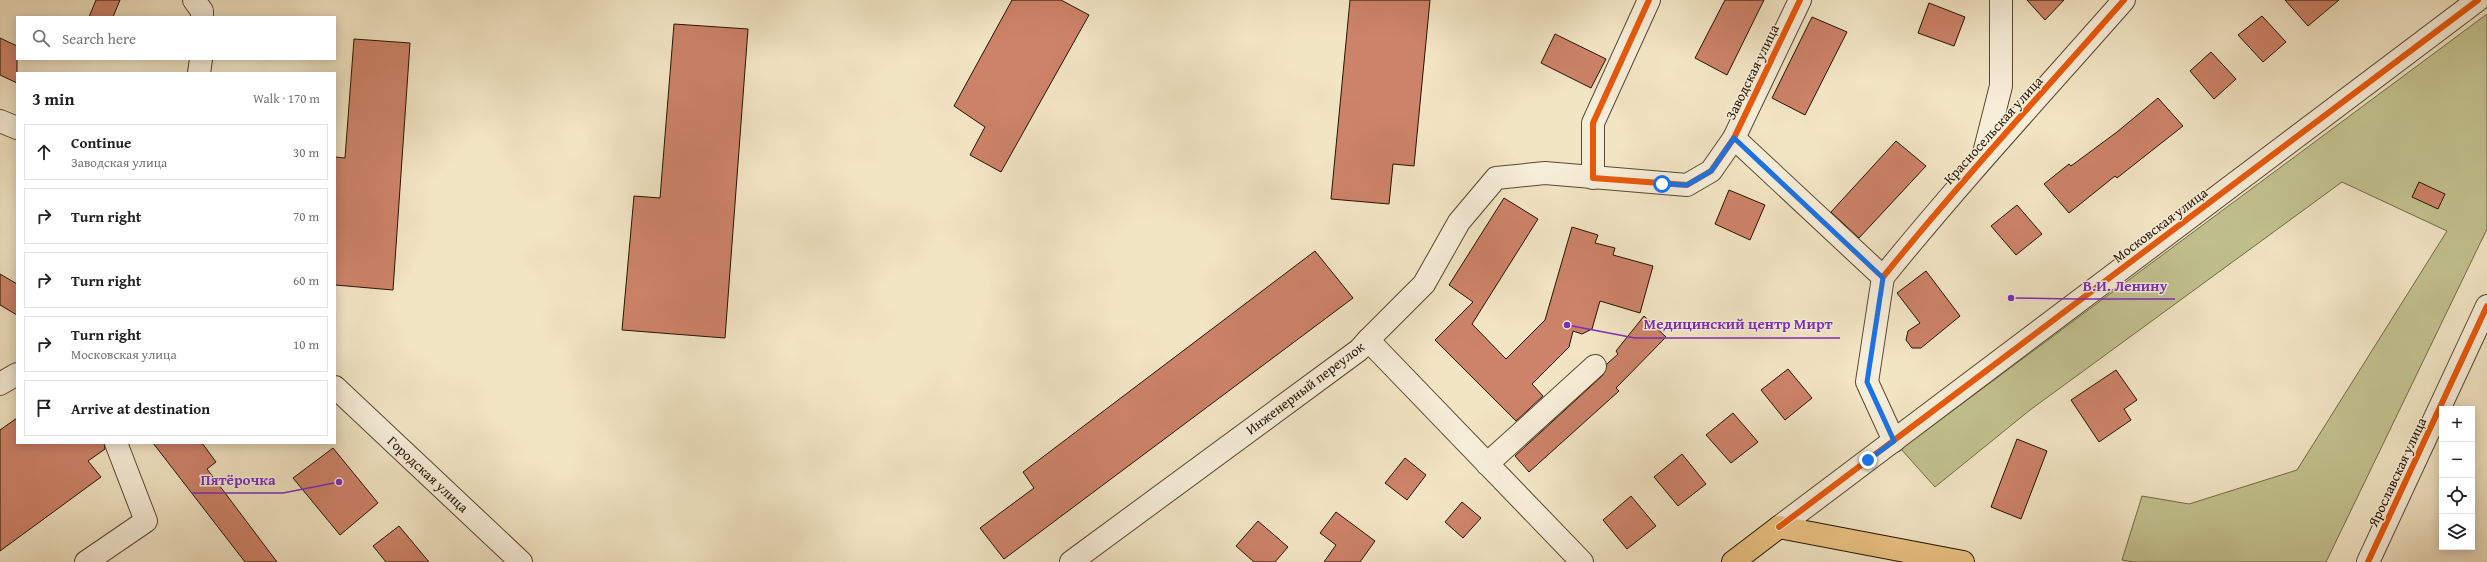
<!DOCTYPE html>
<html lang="en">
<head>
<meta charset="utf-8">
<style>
  body { margin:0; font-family:"Gentium Book Plus",serif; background:#f2f2f2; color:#202124 }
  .controls { position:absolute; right:12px; bottom:12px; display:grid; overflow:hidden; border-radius:0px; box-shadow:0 2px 10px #0003 }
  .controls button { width:36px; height:36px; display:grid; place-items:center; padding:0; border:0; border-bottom:1px solid #e0e0e0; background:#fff; color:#202124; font:20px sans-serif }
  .stop { position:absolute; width:12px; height:12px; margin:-9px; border:3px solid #1a73e8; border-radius:50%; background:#fff }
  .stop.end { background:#1a73e8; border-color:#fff; box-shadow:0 1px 4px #0008 }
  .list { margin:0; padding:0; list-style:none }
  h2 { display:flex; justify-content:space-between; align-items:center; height:52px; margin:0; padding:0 16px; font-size:17px }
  h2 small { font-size:13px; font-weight:400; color:#757577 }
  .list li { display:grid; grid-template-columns:26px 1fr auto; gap:12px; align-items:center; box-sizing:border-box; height:56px; margin:0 8px 8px; padding:0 8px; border:1px solid #e0e0e0; border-radius:0px }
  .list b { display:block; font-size:15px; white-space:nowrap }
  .list p { margin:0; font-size:13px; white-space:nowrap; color:#757577 }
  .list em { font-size:13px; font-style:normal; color:#757577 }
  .icon { flex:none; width:22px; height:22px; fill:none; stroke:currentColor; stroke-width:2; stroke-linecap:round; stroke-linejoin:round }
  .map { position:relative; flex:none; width:2487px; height:562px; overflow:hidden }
  .search { position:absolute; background:#fff; box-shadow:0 2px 10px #0003; left:16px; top:16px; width:320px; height:44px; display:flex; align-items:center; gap:10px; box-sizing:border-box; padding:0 14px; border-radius:0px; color:#757577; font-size:15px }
  .panel { position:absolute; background:#fff; box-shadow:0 2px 10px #0003; left:16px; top:72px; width:320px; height:372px; border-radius:0px }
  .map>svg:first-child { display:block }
  .green { fill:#c2c28f; stroke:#746a48 }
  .building { fill:#cd8369; stroke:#251300 }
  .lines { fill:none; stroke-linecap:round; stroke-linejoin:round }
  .minor-casing { stroke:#584831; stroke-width:24 }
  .major-casing { stroke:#251300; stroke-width:24 }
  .minor { stroke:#f7eed9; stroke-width:22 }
  .major { stroke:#e9c282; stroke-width:22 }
  .cycleway-casing { stroke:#f7eed9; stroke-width:8 }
  .cycleway { stroke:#e8590c; stroke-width:6 }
  .route { stroke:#1a73e8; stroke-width:5 }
  .labels { text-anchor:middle; stroke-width:3; stroke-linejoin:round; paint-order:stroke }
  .street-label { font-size:14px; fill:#251300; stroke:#f7eed9 }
  .leader { fill:none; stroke:#7b2cbf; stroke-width:1.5 }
  .callout-dot { fill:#7b2cbf; stroke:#f7eed9; stroke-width:1.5 }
  .callout-label { font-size:15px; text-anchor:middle; font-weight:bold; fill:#7b2cbf; stroke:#f7eed9; stroke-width:3; stroke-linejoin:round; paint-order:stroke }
</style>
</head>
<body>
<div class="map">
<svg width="2487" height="562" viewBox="0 0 2487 562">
  <rect width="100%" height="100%" fill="#f2e5c4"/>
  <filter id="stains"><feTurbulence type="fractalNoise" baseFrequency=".005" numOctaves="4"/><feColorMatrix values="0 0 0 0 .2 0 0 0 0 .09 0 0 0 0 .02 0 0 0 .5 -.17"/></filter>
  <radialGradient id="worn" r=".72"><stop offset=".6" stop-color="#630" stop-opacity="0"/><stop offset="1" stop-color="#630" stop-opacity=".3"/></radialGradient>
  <!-- green -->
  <path class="green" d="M2487 14V229L2326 562H2134L2122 560 2142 496 2189 504 2297 470 2447 231 2342 182 2030 410 1935 487 1901 449Z"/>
  <!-- building -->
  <g class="building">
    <path d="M96 0H120L113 17H89Z"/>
    <path d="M1012 0H1061L1089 15 1001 172 970 155 985 127 954 106Z"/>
    <path d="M1350 0H1430L1414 166 1393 164 1389 204 1331 199Z"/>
    <path d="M1725 0H1764L1727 75 1695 58Z"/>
    <path d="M2027 0H2064L2045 20Z"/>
    <path d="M2285 0H2339L2308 26Z"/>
    <path d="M1929 3 1965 17 1954 46 1918 33Z"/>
    <path d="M2262 16 2286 42 2263 62 2238 35Z"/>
    <path d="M1812 17 1847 32 1805 115 1772 98Z"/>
    <path d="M674 24 748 29 725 338 622 330 634 196 660 198Z"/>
    <path d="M1555 34 1606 59 1591 88 1541 63Z"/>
    <path d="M0 38 17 46V83L0 75Z"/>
    <path d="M354 39 410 43 393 290 335 285V157L345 158Z"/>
    <path d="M2211 52 2236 79 2214 99 2190 71Z"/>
    <path d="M2158 98 2183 126 2117 178 2115 176 2069 213 2044 184 2069 164 2071 166 2117 132Z"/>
    <path d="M1896 141 1926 166 1859 238 1831 212Z"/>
    <path d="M2419 182 2445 194 2438 209 2412 197Z"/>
    <path d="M1729 190 1765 205 1750 240 1715 224Z"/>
    <path d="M1504 198 1538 219 1472 324 1506 359 1545 320 1572 227 1598 235 1595 243 1615 248 1613 255 1653 266 1640 313 1600 301 1592 329 1582 334 1573 331 1569 347 1532 384 1543 396 1516 421 1435 340 1473 302 1449 285Z"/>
    <path d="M2017 205 2042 234 2016 255 1991 226Z"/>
    <path d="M1315 251 1353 298 1004 559 980 528 1034 488 1023 472Z"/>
    <path d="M1926 271 1960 316 1921 348H1912L1906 340 1908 331 1920 323 1897 293Z"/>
    <path d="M0 274 17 284V315L0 305Z"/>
    <path d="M1644 316 1666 337 1616 388 1619 391 1529 472 1515 456 1603 375 1607 364 1618 354 1616 351Z"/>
    <path d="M1788 369 1812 398 1785 420 1761 390Z"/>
    <path d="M2116 370 2137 400 2124 409 2131 420 2099 442 2071 400Z"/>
    <path d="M1733 413 1758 442 1731 463 1706 435Z"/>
    <path d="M17 418V443H104L105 449 88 461 101 477 0 551V430Z"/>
    <path d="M2017 439 2047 451 2021 519 1991 507Z"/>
    <path d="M153 443H202L216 462 207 469 277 562H245Z"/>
    <path d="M333 448 378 503 340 535 293 478Z"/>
    <path d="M1682 454 1706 484 1678 506 1654 477Z"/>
    <path d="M1405 458 1426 475 1407 500 1385 483Z"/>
    <path d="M1631 496 1656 526 1627 549 1603 520Z"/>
    <path d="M1462 502 1481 518 1463 538 1445 522Z"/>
    <path d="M1336 512 1375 541 1360 562H1324L1336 545 1320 533Z"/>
    <path d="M1258 521 1288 547 1275 562H1254L1236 546Z"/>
    <path d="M399 526 429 562H386L373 546Z"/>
  </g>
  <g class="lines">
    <!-- minor casing -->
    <g class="minor-casing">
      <g id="minor">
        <path d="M194 0 202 11V17"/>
        <path d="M199 73 201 59"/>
        <path d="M0 121 17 128"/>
        <path d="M1734 138 1883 277 1867 382 1894 441"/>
        <path d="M1983 157 2001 86V0"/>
        <path d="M1593 178V123L1649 0"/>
        <path d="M1883 277C1960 182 2043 92 2124 0"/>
        <path d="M1368 340 1424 284 1459 222 1496 178 1545 173 1687 185 1711 171 1734 138 1800 0"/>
        <path d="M0 384 17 374"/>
        <path d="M335 387 521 562"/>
        <path d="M1487 464 1595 366"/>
        <path d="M1779 527 2478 0"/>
        <path d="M86 562 146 521 116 443"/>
        <path d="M1071 562 1359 350 1368 340 1582 562"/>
        <path d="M2368 562 2487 306"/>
      </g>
    </g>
    <!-- major casing -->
    <g class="major-casing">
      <path id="major" d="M1733 562 1779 527 1963 562"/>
    </g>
    <!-- minor -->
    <use href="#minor" class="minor"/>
    <!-- major -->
    <use href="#major" class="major"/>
    <!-- cycleway casing -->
    <g class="cycleway-casing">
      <g id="cycleway">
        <path d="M1649 0 1593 123V178L1687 185 1711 171 1734 138 1800 0"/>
        <path d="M1883 277C1960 182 2043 92 2124 0"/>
        <path d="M1779 527 2478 0"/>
        <path d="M2368 562 2487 306"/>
      </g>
    </g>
    <!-- cycleway -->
    <use href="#cycleway" class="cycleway"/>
  </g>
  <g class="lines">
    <!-- route -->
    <path class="route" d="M1662 184 1687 185 1711 171 1734 138 1883 278 1867 382 1894 441 1868 460"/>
  </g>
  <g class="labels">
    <!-- street labels -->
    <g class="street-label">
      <text transform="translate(1752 72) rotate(-64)" y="5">Заводская улица</text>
      <text transform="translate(1993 130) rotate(-48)" y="5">Красносельская улица</text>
      <text transform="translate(2160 225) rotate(-37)" y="5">Московская улица</text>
      <text transform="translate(1305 388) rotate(-37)" y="5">Инженерный переулок</text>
      <text transform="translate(2397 472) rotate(-65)" y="5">Ярославская улица</text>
      <text transform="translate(428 474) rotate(43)" y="5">Городская улица</text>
    </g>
  </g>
  <!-- callouts -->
  <path class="leader" d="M2011 298L2075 299H2175M1567 325L1635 338H1840M339 482L283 493H192"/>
  <g class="callout-dot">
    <circle cx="2011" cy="298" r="4"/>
    <circle cx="1567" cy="325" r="4"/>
    <circle cx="339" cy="482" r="4"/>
  </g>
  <g class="callout-label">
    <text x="2125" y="291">В.И. Ленину</text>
    <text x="1738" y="329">Медицинский центр Мирт</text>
    <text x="238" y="485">Пятёрочка</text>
  </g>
  <rect width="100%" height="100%" filter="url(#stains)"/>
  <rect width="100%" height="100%" fill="url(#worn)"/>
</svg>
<div class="controls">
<button>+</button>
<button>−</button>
<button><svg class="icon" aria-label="locate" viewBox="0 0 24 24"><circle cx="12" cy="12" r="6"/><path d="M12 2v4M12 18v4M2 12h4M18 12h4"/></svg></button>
<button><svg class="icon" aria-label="layers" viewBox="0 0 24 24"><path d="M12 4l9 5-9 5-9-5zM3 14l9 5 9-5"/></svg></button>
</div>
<div class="stop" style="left:1662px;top:184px"></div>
<div class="stop end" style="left:1868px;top:460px"></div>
<div class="search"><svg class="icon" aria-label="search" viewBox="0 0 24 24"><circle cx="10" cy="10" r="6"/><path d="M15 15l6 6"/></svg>Search here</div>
<section class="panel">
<h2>3 min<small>Walk · 170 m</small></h2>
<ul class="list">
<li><svg class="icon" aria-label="ahead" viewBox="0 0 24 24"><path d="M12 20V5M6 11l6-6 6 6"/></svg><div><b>Continue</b><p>Заводская улица</p></div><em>30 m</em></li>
<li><svg class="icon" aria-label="right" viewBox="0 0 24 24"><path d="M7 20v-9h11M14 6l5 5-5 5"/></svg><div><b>Turn right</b></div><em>70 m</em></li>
<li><svg class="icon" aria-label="right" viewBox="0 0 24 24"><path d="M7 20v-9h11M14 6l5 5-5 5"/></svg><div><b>Turn right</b></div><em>60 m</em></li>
<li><svg class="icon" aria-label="right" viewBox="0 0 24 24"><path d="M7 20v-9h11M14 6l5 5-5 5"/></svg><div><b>Turn right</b><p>Московская улица</p></div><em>10 m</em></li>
<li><svg class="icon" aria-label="arrive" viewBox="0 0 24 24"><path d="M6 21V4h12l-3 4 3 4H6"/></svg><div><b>Arrive at destination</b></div></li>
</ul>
</section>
</div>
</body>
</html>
